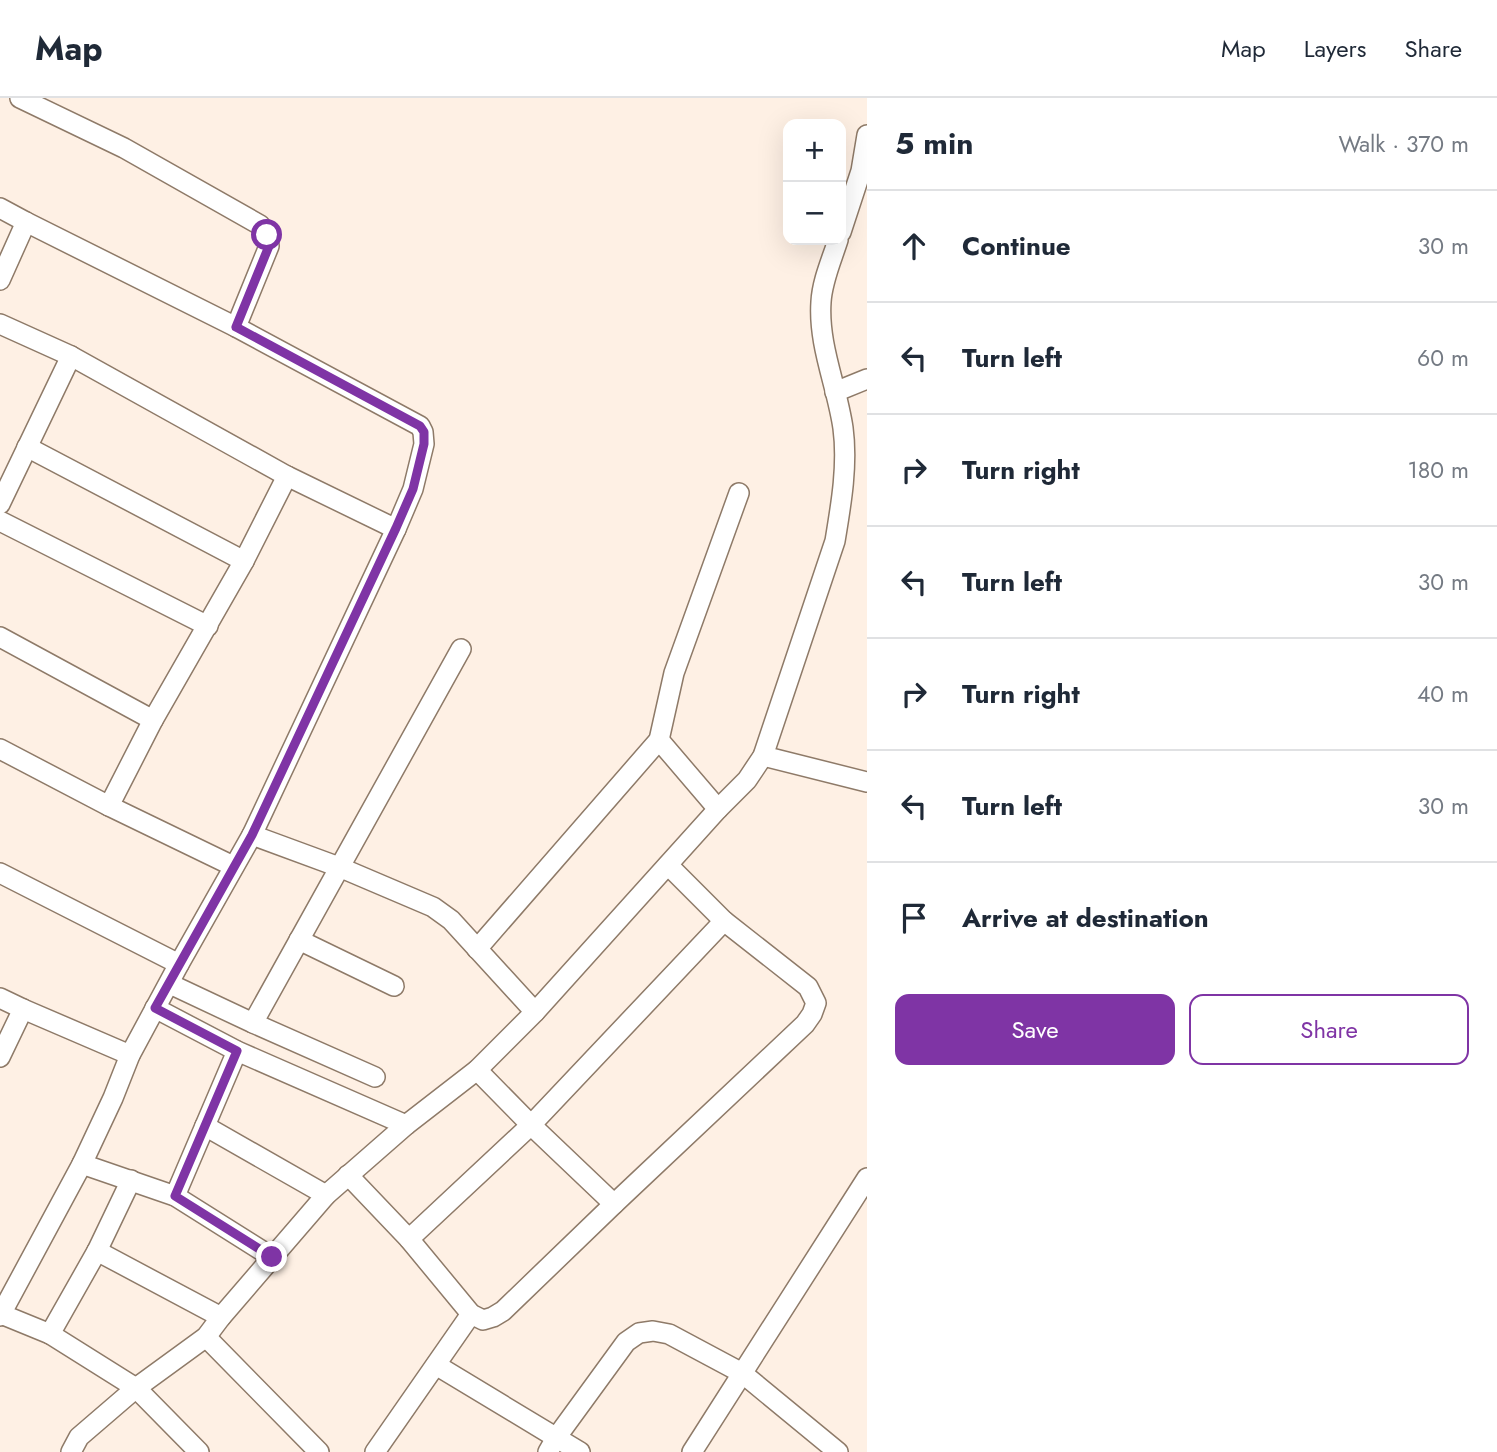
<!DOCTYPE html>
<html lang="en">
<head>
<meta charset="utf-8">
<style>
  body { margin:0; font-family:Jost,sans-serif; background:#f2f2f3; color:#1f2937 }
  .controls { position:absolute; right:21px; top:21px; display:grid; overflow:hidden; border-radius:14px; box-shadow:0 7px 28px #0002 }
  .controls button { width:63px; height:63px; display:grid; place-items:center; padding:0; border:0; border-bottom:2px solid #e0e1e3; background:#fff; color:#1f2937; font:35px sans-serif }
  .stop { position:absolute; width:21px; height:21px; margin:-16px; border:5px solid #7f34a5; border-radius:50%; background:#fff }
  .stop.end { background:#7f34a5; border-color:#fff; box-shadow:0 2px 7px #0008 }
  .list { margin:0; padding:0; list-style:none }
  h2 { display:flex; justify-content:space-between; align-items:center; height:91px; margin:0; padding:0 28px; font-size:30px }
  h2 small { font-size:23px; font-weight:400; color:#747a83 }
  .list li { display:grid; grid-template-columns:46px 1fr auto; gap:21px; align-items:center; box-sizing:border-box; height:112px; padding:0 28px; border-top:2px solid #e0e1e3 }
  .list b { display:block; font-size:26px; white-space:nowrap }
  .list em { font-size:23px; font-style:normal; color:#747a83 }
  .actions { display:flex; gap:14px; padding:21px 28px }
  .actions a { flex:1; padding:16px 0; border:2px solid #7f34a5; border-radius:14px; text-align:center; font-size:24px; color:#7f34a5 }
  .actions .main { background:#7f34a5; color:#fff }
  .icon { flex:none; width:38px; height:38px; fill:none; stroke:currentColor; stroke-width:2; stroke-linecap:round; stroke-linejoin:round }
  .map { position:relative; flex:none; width:867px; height:1354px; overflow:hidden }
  header { display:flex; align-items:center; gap:42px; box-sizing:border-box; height:98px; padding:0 35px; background:#fff; border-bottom:2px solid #e0e1e3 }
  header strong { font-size:33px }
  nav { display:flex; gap:38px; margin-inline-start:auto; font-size:24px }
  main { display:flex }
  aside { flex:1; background:#fff }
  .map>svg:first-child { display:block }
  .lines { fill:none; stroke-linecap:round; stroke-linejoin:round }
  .minor-casing { stroke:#8e7a68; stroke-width:22 }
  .minor { stroke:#fff; stroke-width:19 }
  .route { stroke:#7f34a5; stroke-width:9 }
</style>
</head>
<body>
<header>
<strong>Map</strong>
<nav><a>Map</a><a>Layers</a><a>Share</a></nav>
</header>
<main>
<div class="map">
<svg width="867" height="1354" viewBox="0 0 867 1354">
  <rect width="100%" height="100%" fill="#fef0e4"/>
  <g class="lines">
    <!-- minor casing -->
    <g class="minor-casing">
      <g id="minor">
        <path d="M20 0 124 50 260 127 267 137 269 148 236 229"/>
        <path d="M0 110 26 124 236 229 420 328 423 334 424 346 413 391 396 431 252 737 179 866 130 957 113 1000 82 1066 0 1218"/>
        <path d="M841 134 861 73 867 37"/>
        <path d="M0 182 26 124"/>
        <path d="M0 226 71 258 287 378 396 431"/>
        <path d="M835 294 867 281"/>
        <path d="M27 349 244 463"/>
        <path d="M0 406 71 258"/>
        <path d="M0 423 208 528"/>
        <path d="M0 539 153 622"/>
        <path d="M659 642 718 711"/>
        <path d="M0 651 109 708 233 768"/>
        <path d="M763 658 867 684"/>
        <path d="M109 708 153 622 244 463 287 378"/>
        <path d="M252 737 339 769 433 809 451 822 535 914"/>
        <path d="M0 775 179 866"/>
        <path d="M299 842 394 888"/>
        <path d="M477 851 659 642 674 575 739 395"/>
        <path d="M170 886 253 925 375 979"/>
        <path d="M0 900 23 911 130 957"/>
        <path d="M155 910 237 953 406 1027"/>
        <path d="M253 925 461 551"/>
        <path d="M0 959 23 911"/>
        <path d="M477 972 531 1027 614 1106"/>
        <path d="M205 1028 326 1097"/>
        <path d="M82 1066 175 1098 272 1159"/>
        <path d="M348 1077 409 1141 471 1216 483 1222 493 1219 503 1213 614 1106 805 926 812 916 816 905 808 889 724 823 668 767"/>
        <path d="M131 1082 97 1153 50 1236 136 1290 199 1354"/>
        <path d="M175 1098 237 953"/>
        <path d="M409 1141 531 1027 724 823"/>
        <path d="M97 1153 221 1219"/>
        <path d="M1 1216 50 1236"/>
        <path d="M206 1239 319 1354"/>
        <path d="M436 1267 580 1354"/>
        <path d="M71 1354 79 1339 136 1290 206 1239 221 1219 326 1097 406 1027 477 972 535 914 718 711 747 682 763 658 835 443C841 407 848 367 843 330 837 288 818 247 821 204 822 183 832 161 838 142"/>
        <path d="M375 1354 471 1216"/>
        <path d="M548 1354 556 1340 626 1244 639 1235 653 1233 669 1236 742 1275 838 1354"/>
        <path d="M692 1354 867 1080"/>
      </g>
    </g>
    <!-- minor -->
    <use href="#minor" class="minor"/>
  </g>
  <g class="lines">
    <!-- route -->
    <path class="route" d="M267 137 269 148 236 229 420 328 424 334V346L413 391 396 430 252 737 155 910 237 953 175 1098 272 1159"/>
  </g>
</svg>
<div class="controls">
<button>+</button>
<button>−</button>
</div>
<div class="stop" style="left:267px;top:137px"></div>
<div class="stop end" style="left:272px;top:1159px"></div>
</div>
<aside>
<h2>5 min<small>Walk · 370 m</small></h2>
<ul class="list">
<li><svg class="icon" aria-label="ahead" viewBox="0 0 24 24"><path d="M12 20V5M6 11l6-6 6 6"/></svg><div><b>Continue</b></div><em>30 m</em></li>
<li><svg class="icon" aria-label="left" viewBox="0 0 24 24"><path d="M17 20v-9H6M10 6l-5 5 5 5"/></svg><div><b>Turn left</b></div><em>60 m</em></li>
<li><svg class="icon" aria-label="right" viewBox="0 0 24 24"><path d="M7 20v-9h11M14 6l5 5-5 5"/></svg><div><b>Turn right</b></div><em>180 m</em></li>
<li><svg class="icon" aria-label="left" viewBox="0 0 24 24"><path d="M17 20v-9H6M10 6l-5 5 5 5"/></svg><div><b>Turn left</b></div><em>30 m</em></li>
<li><svg class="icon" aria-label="right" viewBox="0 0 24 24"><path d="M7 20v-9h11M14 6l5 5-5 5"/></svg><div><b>Turn right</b></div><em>40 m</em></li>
<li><svg class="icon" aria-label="left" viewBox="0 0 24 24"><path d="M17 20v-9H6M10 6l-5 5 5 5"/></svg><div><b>Turn left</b></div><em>30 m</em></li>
<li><svg class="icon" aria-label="arrive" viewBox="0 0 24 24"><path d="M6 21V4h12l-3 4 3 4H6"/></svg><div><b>Arrive at destination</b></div></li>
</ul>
<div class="actions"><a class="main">Save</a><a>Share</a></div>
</aside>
</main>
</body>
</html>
